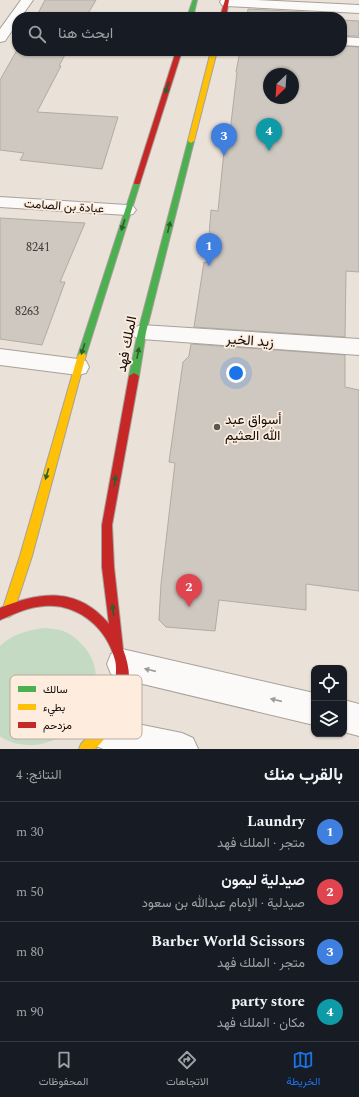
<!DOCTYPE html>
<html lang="ar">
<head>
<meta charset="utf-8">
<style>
  body { margin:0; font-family:Spectral,Vazirmatn,serif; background:#20242c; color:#f1f3f6; direction:rtl }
  .controls { position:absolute; right:12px; bottom:12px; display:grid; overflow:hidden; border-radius:8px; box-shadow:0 1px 3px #0004 }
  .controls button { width:36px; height:36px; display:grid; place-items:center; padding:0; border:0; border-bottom:1px solid #363941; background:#171b24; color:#f1f3f6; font:20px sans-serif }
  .compass { position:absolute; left:263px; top:68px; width:36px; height:36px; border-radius:50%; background:#171b24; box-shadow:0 1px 3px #0004; rotate:205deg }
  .you { position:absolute; left:236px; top:373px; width:14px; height:14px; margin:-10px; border:3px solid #fff; border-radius:50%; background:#1a73e8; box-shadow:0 0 0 6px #1a73e833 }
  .badge { display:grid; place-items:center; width:26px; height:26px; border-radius:50%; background:#1a73e8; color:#fff; font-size:13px; font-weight:700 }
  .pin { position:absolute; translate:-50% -33px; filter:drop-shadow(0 1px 2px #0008) }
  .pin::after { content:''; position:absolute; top:21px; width:14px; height:12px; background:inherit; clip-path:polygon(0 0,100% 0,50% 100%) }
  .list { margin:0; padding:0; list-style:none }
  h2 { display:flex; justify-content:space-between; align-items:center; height:52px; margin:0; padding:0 16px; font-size:17px }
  h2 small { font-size:13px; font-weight:400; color:#9ea1a6 }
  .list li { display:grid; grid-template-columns:26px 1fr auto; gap:12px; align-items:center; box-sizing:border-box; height:60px; padding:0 16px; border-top:1px solid #363941 }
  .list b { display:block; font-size:15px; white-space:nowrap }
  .list p { margin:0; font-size:13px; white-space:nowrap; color:#9ea1a6 }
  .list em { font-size:13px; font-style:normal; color:#9ea1a6 }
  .icon { flex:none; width:22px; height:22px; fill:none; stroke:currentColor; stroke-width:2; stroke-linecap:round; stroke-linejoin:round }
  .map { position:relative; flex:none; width:359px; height:749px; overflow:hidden; direction:ltr }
  .search { position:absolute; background:#171b24; box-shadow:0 1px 3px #0004; left:12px; right:12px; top:12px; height:44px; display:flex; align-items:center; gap:10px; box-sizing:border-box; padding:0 14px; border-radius:16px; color:#9ea1a6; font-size:15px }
  .sheet { height:292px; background:#171b24 }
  nav { display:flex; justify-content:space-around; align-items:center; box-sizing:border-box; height:56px; border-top:1px solid #363941; background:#171b24; font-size:11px; color:#9ea1a6 }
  nav a { display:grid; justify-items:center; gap:2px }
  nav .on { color:#1a73e8 }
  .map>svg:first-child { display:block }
  .green { fill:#c4dac2 }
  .building { fill:#cec8c1; stroke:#b1aba4; fill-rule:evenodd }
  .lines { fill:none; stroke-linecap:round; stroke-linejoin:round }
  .street-casing { stroke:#a7a19a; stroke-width:2 }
  .fast-casing { stroke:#a7a19a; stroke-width:2 }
  .slow-casing { stroke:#a7a19a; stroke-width:2 }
  .jam-casing { stroke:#a7a19a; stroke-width:2 }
  .street { fill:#fcfaf9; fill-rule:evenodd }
  .fast { fill:#4caf50; fill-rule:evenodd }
  .slow { fill:#ffc107; fill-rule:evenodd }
  .jam { fill:#c62828; fill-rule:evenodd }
  .oneway { fill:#2e5e2c }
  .oneway2 { fill:#9e9b98 }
  .poi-dot { fill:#5d5750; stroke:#feedde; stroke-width:1.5 }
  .labels { text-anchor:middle; stroke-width:3.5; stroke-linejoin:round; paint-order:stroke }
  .far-street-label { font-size:12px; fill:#110c07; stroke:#feedde }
  .number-label { font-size:12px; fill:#403b36 }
  .street-label { font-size:14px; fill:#110c07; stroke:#feedde }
  .poi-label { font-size:14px; fill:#110c07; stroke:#feedde; text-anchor:start }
  .key { fill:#feedde; stroke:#b7aa9e; stroke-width:1 }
  .key-label { font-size:11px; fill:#110c07 }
</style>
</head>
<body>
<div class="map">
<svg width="359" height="749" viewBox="0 0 359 749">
  <rect width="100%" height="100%" fill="#eae1d8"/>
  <!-- green -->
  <path class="green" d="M45 628C51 629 58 629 63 631 72 634 79 641 85 648 116 686 76 744 32 745 21 745 9 743 0 736V646C13 634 27 630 45 628Z"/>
  <!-- building -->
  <g class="building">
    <path d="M45 0H96L86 17H36Z"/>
    <path d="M248 9 324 13V17H247Z"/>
    <path d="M342 20 359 21V36H342Z"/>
    <path d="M342 46 359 47V272L346 271 345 337 194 327 204 262 207 263 211 210 218 211 226 131 230 132 237 72H236L240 51H342ZM269 74H293V98H269Z"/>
    <path d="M17 50 67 51 59 66H61L37 112 118 117 102 169 20 160 24 153 0 150V80Z"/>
    <path d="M0 218 85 223 60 282H65L42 345 0 339Z"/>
    <path d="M191 344 345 355V387L359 390V591L306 584V610L219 600 215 631 166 627 159 620 161 584 175 463 169 462 183 362 189 356Z"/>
  </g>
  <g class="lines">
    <!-- street casing -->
    <g class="street-casing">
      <g id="street">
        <path d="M21 0H33L21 17H17V23L5 41 0 42V29Z"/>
        <path d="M221 0H256L359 5V13L226 6 222 5 220 2Z"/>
        <path d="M342 37 359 38V46L342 45Z"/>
        <path d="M0 197 127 205 133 206 136 210 133 214 127 215 0 207Z"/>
        <path d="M142 325 359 339V355L142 339 135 337 132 332 135 327Z"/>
        <path d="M0 349 78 359 86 361 89 367 86 373 78 375 0 365Z"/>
        <path d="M122 649 314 693V725L122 679 111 674 107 664 111 654Z"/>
        <path d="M344 700 359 704V736L344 732Z"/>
        <path d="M103 717 182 733 193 738 198 749H103L92 744 87 733 92 722Z"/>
      </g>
    </g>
    <!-- fast casing -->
    <g class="fast-casing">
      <g id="fast">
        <path d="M193 0H197L193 17H187Z"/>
        <path d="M191 139 194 141 146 332 139 376 134 379 129 376 138 332 188 141Z"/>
        <path d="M137 181 140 183 86 355 82 358 79 357 78 355 134 183Z"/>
      </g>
    </g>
    <!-- slow casing -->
    <g class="slow-casing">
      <g id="slow">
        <path d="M211 51H217L194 141 191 143 188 141Z"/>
        <path d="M82 352 86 355 32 556 14 611 12 615 8 617 4 615 2 611 20 556 78 355Z"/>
        <path d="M121 686 125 688C132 704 107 738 95 749H79L81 744 104 719 110 708 117 688Z"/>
      </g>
    </g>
    <!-- jam casing -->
    <g class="jam-casing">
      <g id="jam">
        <path d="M225 0H229L226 17H220Z"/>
        <path d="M176 51H182L140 183 139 184H135L134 183Z"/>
        <path d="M134 373 139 376 112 525 114 567 123 649C129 665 132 681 125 696L121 698 117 696C113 688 118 672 115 660 107 628 78 603 44 606 28 607 14 614 0 620V608C41 591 78 587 109 624L102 567V525L129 376Z"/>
      </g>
    </g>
    <!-- street -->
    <use href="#street" class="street"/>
    <!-- fast -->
    <use href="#fast" class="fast"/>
    <!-- slow -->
    <use href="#slow" class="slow"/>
    <!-- jam -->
    <use href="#jam" class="jam"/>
  </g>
  <!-- one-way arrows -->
  <defs><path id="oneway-solid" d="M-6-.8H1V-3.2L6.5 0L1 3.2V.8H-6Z"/></defs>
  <g class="oneway">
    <use href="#oneway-solid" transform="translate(167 88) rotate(108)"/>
    <use href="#oneway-solid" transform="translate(123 225) rotate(108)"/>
    <use href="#oneway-solid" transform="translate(169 227) rotate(-76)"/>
    <use href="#oneway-solid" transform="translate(83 349) rotate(108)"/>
    <use href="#oneway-solid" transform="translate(138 353) rotate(-80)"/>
    <use href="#oneway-solid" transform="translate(47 474) rotate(106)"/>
    <use href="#oneway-solid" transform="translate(115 481) rotate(-80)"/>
    <use href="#oneway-solid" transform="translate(113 610) rotate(-97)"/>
  </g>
  <g class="oneway2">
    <use href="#oneway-solid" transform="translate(150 670) rotate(-167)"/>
    <use href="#oneway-solid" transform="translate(276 700) rotate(-167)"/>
  </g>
  <!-- markers -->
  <circle class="poi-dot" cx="217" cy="427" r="4"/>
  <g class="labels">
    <!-- far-street labels -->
    <g class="far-street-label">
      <text transform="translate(64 206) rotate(4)" y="4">عبادة بن الصامت</text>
    </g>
    <!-- number labels -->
    <g class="number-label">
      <text x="38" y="251">8241</text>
      <text x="27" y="315">8263</text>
    </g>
    <!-- street labels -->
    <g class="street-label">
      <text transform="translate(250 340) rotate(4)" y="5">زيد الخير</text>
      <text transform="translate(126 344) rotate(-79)" y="5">الملك فهد</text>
    </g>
    <!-- poi labels -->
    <g class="poi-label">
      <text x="225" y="424">أسواق عبد<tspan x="225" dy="16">الله العثيم</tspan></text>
    </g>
  </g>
  <!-- legend -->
  <rect x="10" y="675" width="132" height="64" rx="6" class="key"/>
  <rect x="18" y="686" width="18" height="6" fill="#4caf50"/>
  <rect x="18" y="704" width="18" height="6" fill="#ffc107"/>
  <rect x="18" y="722" width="18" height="6" fill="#c62828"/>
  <g class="key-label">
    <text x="43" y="693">سالك</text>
    <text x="43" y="711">بطيء</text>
    <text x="43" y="729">مزدحم</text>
  </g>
</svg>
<div class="controls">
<button><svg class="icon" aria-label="locate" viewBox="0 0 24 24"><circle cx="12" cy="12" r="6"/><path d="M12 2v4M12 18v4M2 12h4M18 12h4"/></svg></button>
<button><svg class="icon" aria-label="layers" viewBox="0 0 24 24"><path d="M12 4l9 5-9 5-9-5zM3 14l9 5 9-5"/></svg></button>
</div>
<svg class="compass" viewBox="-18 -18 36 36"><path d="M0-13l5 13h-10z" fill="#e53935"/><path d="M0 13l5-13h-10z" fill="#9ea1a6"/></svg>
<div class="you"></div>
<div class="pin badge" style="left:209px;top:266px;background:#3f7fe0">1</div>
<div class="pin badge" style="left:189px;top:607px;background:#e0444e">2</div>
<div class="pin badge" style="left:224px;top:156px;background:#3f7fe0">3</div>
<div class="pin badge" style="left:269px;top:151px;background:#0f9aa8">4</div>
<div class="search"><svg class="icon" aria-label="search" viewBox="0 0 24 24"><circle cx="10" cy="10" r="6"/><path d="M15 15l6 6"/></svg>ابحث هنا</div>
</div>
<section class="sheet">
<h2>بالقرب منك<small>النتائج: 4</small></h2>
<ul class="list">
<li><span class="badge" style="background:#3f7fe0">1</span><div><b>Laundry</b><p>متجر · الملك فهد</p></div><em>30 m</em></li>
<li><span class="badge" style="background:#e0444e">2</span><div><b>صيدلية ليمون</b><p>صيدلية · الإمام عبدالله بن سعود</p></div><em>50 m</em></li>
<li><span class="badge" style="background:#3f7fe0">3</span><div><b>Barber World Scissors</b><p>متجر · الملك فهد</p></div><em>80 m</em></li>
<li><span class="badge" style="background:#0f9aa8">4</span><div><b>party store</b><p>مكان · الملك فهد</p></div><em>90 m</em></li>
</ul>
</section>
<nav>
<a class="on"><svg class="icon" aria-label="map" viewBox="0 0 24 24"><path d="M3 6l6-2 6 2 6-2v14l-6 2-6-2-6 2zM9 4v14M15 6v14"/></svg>الخريطة</a>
<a><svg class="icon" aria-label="directions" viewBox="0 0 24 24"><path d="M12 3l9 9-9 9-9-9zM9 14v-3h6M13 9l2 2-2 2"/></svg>الاتجاهات</a>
<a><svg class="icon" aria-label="saved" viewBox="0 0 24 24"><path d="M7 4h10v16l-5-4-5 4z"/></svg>المحفوظات</a>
</nav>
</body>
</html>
